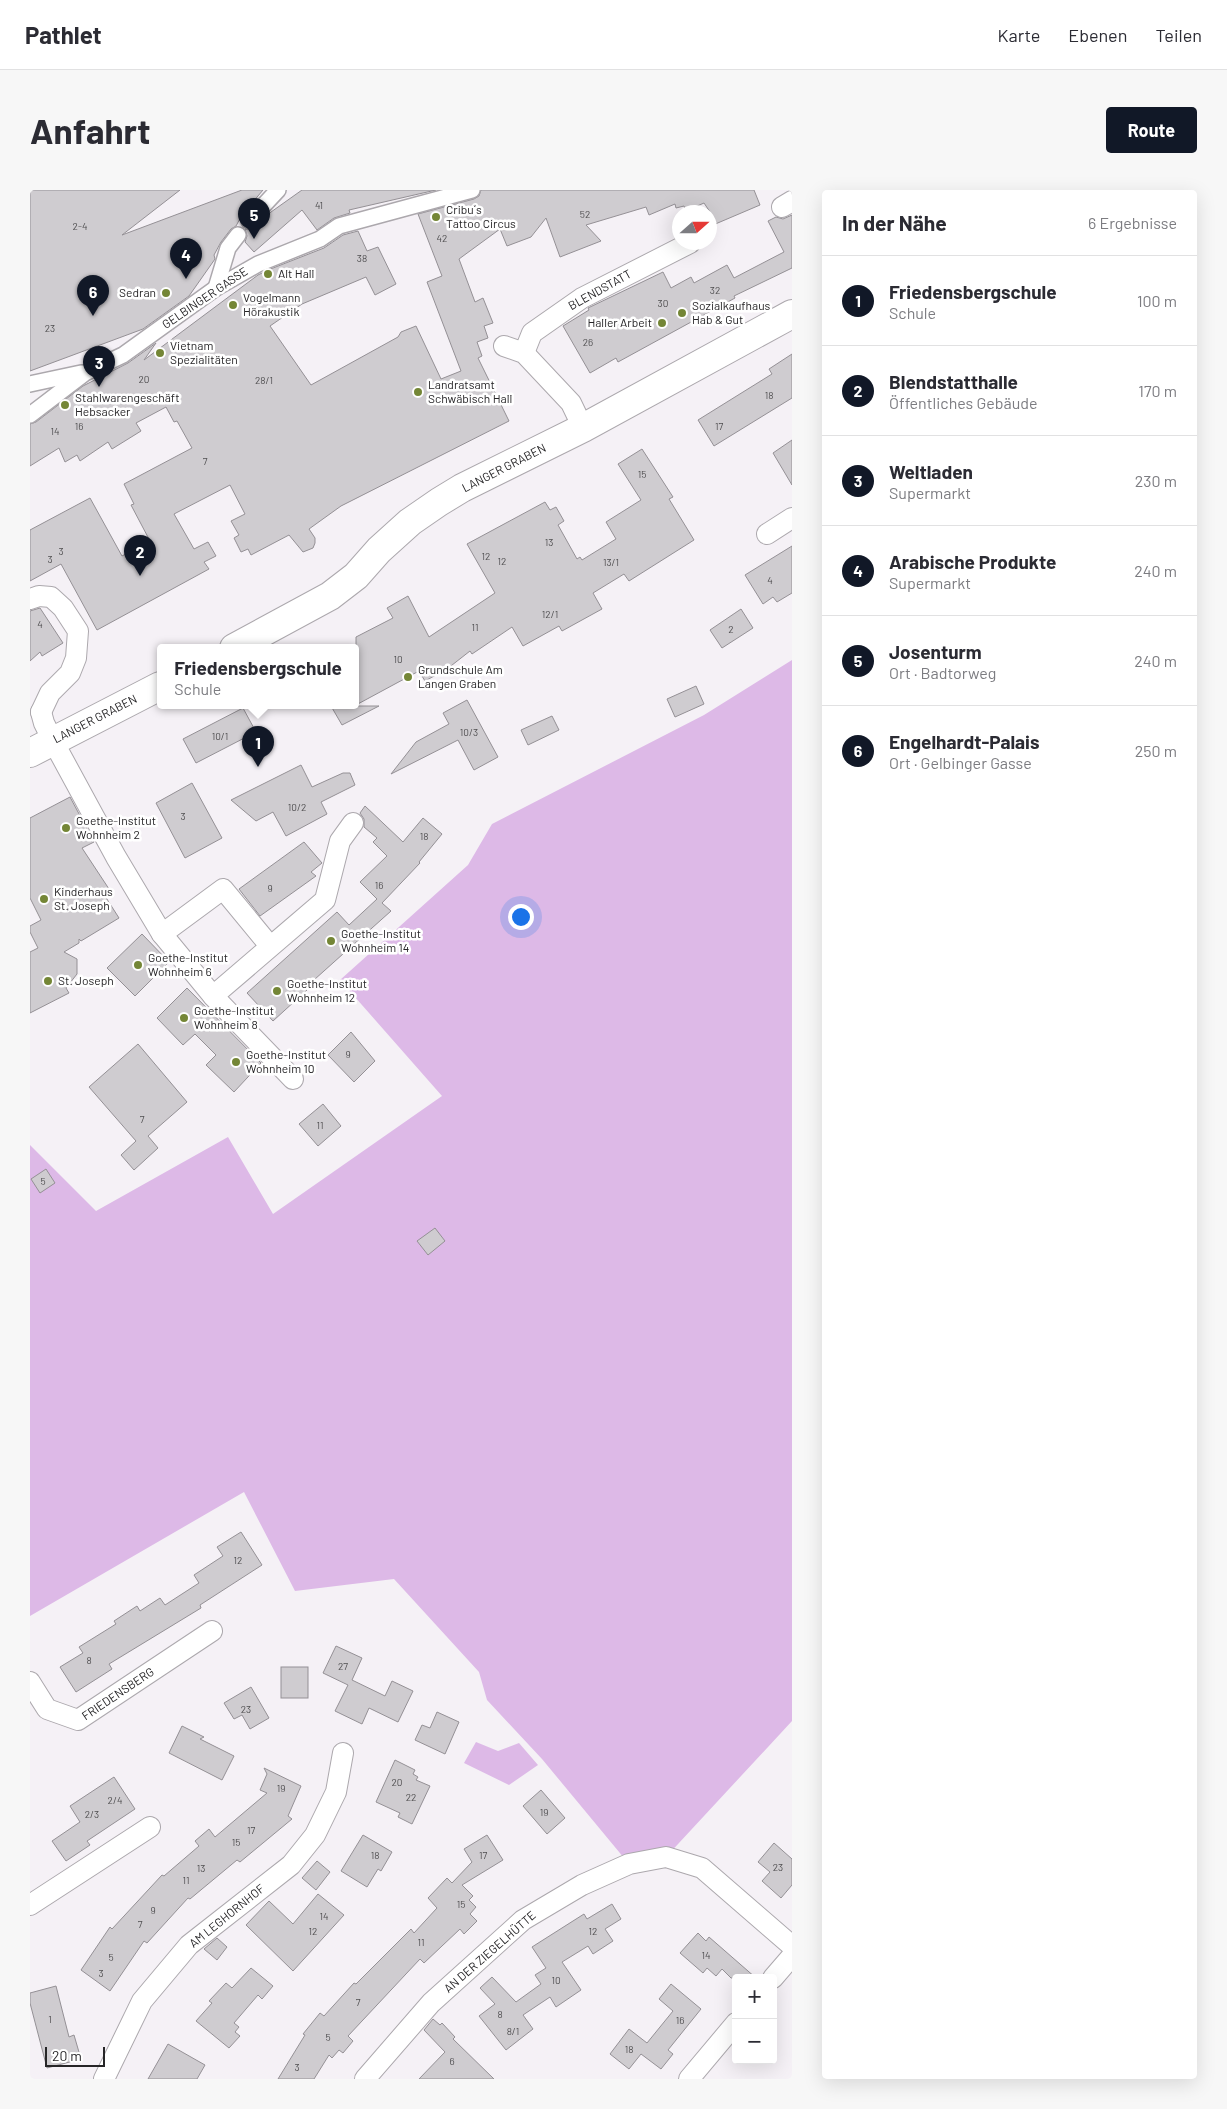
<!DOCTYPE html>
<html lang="de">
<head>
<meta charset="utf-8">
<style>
  body { margin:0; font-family:Barlow,sans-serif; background:#f7f7f7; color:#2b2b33 }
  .controls { position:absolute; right:15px; bottom:15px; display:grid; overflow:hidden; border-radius:5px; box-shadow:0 5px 20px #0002 }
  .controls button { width:45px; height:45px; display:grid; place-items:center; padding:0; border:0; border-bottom:1px solid #e1e1e2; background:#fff; color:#2b2b33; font:25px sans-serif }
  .compass { position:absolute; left:642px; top:15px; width:45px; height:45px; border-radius:50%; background:#fff; box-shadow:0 5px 20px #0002; rotate:69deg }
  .scale { position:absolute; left:15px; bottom:12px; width:60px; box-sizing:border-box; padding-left:5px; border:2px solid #262527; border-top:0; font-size:14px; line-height:18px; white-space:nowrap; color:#262527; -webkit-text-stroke:4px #fff; paint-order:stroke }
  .you { position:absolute; left:490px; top:726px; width:18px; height:18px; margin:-12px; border:4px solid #fff; border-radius:50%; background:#1a73e8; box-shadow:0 0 0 8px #1a73e833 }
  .badge { display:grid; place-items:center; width:32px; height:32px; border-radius:50%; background:#111827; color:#fff; font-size:16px; font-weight:700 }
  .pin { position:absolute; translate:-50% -41px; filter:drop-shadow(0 1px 2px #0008) }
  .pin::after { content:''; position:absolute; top:26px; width:18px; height:15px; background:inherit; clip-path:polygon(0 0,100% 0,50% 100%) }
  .popup { position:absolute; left:127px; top:454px; width:202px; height:65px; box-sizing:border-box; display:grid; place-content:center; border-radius:5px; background:#fff; filter:drop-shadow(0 1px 4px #0005); font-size:16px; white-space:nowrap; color:#7c7c81 }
  .popup b { font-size:19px; color:#2b2b33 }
  .popup::after { content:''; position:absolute; left:50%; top:100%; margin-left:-10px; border:10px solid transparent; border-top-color:#fff }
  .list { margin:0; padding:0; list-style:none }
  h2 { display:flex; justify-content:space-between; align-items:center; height:65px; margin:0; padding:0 20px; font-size:21px }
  h2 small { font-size:16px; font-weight:400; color:#7c7c81 }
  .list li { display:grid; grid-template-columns:32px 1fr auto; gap:15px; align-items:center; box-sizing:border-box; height:90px; padding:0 20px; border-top:1px solid #e1e1e2 }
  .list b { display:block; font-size:19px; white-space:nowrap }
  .list p { margin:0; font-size:16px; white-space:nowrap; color:#7c7c81 }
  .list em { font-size:16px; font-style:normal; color:#7c7c81 }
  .map { position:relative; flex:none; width:762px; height:1889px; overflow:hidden; border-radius:5px }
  header { display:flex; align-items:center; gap:30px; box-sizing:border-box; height:70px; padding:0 25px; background:#fff; border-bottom:1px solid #e1e1e2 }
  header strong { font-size:24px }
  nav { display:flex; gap:28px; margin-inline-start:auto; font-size:18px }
  .intro { display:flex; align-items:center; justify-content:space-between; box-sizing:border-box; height:120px; padding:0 30px }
  h1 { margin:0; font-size:35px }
  .button { padding:12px 22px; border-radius:5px; background:#111827; color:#fff; font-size:18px; font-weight:700 }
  main { display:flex; gap:30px; padding:0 30px }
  aside { flex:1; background:#fff; border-radius:5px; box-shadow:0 5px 20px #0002 }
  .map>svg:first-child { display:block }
  .green { fill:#ddb9e7 }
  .building { fill:#cfccd0; stroke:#949095 }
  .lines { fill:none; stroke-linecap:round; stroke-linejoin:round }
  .pedestrian-casing { stroke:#aca8ad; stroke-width:18 }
  .minor-casing { stroke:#aca8ad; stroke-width:22 }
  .secondary-casing { stroke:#aca8ad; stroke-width:30 }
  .pedestrian { stroke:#fff; stroke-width:15 }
  .minor { stroke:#fff; stroke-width:20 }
  .secondary { stroke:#fff; stroke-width:28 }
  .poi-dot { fill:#748636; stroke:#fff; stroke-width:2 }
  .labels { text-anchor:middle; stroke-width:5; stroke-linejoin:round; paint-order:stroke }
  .number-label { font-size:10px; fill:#504f51 }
  .poi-label { font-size:12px; fill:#262527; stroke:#fff; text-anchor:start }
  .street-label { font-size:12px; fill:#262527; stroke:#fff }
</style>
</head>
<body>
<header>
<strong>Pathlet</strong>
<nav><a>Karte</a><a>Ebenen</a><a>Teilen</a></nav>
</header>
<div class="intro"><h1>Anfahrt</h1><a class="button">Route</a></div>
<main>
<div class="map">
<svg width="762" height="1889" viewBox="0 0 762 1889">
  <rect width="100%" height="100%" fill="#f5f1f6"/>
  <!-- green -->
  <g class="green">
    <path d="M762 470V1531L636 1667 599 1674 512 1569 457 1510 449 1482 364 1389 265 1401 214 1302 0 1426V955L66 1021 198 947 243 1024 412 906 310 790 438 675 462 634 674 525Z"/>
    <path d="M446 1552 468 1561 489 1553 508 1575 479 1595 434 1573Z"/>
  </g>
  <!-- building -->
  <g class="building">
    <path d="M0 0H150L92 45 212 0H233L212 25 206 36 201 39 191 52 184 65 185 69 159 106 113 139 0 181Z"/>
    <path d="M272 0H406L319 20 320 23 304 28 287 40 272 20 224 62 215 52 217 46 215 39 221 40 225 38 241 22Z"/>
    <path d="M451 0H724L730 15 683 35 680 22 674 13 656 21 654 16 646 18 645 14 619 25 616 17 556 35 571 51 530 67 516 28 501 47 477 56 470 39 429 69 445 112 453 108 463 133 454 136 458 148 447 152 452 166 448 168 479 231 311 316 279 339 285 348V353L283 358 273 362 259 345 221 365 218 359 211 362 204 348 209 345 201 331 215 324 200 295 144 324 164 359 178 352 186 366 174 372 179 379 67 440 31 374 0 391V340L60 308 92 366 120 351 101 315 104 314 94 294 162 258 147 231 144 232 136 217 106 233 111 241 82 259 78 252 50 271 47 265 35 272 29 258 0 276V234L6 232 53 196 98 173 126 153 114 170 228 85 238 80 294 58 313 45 328 41 337 61 348 57 366 94 345 105 336 87 272 114 240 136 281 195 368 147 371 142 386 136 411 189 431 181 397 92 412 86 388 24 444 9 449 6Z"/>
    <path d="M762 25V78L704 106 705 108 588 172 586 168 560 183 533 136 559 120 558 118 633 82 641 98 661 87 664 93 697 75 704 88 754 62 738 31 746 27 753 29Z"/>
    <path d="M762 164V208L684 256 668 230 742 184 739 179Z"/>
    <path d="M762 250V295L743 263Z"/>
    <path d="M612 259 643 307 639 309 664 350 599 391 594 384 563 403 572 419 532 441 529 436 493 456 482 437 442 464 440 461 417 479 395 491 389 481 326 515V447L363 428 357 418 378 406 399 447 465 403 437 354 515 312 520 320 526 317 534 331 528 335 547 369 550 367 552 370 586 349 576 332 611 310 588 274Z"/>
    <path d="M762 356V403L747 412 743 407 733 414 715 385Z"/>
    <path d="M10 418 33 453 12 466 10 462 0 471V421Z"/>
    <path d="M711 419 723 438 692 458 680 440Z"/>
    <path d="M666 496 674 514 645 527 637 509Z"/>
    <path d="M437 510 468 567 444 580 428 550 361 584 386 552 419 534 413 523Z"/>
    <path d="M301 516H349L312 535Z"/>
    <path d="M213 518 226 542 166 573 153 549Z"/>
    <path d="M522 526 529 540 498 555 491 540Z"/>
    <path d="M271 575 282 597 313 583H320L325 595 291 612 297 624 256 646 243 622 226 631 201 610Z"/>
    <path d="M162 593 192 648 155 668 126 613Z"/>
    <path d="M40 607 64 652 52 658 81 702 75 706 89 728 51 751 49 749V753L34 762 47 769V784L36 798 39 803 0 823V762L8 758 0 742V736L11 730 0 708V628Z"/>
    <path d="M335 616 373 652 393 628 412 644 389 672 390 673 352 713 361 721 275 798 277 800 243 831 217 803 307 722 319 735 347 709 330 692 357 666 343 652 347 648 334 637V629L330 623Z"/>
    <path d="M274 652 292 673 281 682 286 686 230 726 209 699Z"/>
    <path d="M112 744 139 772 105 806 77 778Z"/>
    <path d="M157 798 231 873 204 902 176 875 186 865 165 844 153 855 127 828Z"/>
    <path d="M321 842 345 871 324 892 298 865Z"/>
    <path d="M108 854 157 912 118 946 128 958 104 980 91 965 106 951 59 897Z"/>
    <path d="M293 914 311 936 288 956 269 934Z"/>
    <path d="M16 979 25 993 10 1003 1 989Z"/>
    <path d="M405 1038 415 1051 398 1065 387 1051Z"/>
    <path d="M211 1342 232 1375 170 1415 171 1418 79 1474 82 1479 46 1502 30 1477 53 1463 49 1457 86 1434 84 1431 107 1416 110 1421 130 1408 135 1415 169 1393 164 1385 193 1366 187 1357Z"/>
    <path d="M306 1456 332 1468 322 1490 355 1506 362 1491 383 1501 368 1532 339 1518 332 1534 305 1521 318 1495 293 1483Z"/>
    <rect x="251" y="1477" width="27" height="31"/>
    <path d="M221 1497 239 1528 220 1539 212 1525 204 1529 194 1513Z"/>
    <path d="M407 1522 429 1532 415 1564 385 1550 392 1535 400 1538Z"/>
    <path d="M152 1536 174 1547 170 1549 204 1566 192 1590 139 1563Z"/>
    <path d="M365 1570 385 1580 383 1584 388 1587 386 1590 400 1596 382 1634 368 1627 370 1623 346 1612Z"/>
    <path d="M234 1578 271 1596 258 1626 262 1629 210 1672 207 1670 160 1709 158 1708 117 1753 114 1751 80 1801 51 1780 80 1737 82 1739 132 1685 134 1686 169 1656 165 1651 179 1639 185 1647 237 1603 230 1600 237 1584Z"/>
    <path d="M84 1587 105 1619 57 1651 60 1655 36 1671 22 1651 50 1632 40 1616Z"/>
    <path d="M511 1600 535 1628 517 1644 493 1616Z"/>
    <path d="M333 1645 362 1662 351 1681 348 1679 337 1697 311 1681Z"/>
    <path d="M457 1645 473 1670 432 1695 443 1706 439 1710 446 1717 440 1724 447 1731 434 1744 430 1739 394 1773 390 1769 318 1846 323 1851 313 1863 309 1860 302 1868 299 1865 284 1889H248L275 1845 273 1844 290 1823 294 1826 324 1793 326 1794 381 1739 384 1743 407 1718 398 1708 417 1688 422 1693 442 1672 434 1659Z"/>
    <path d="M744 1653 762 1669V1695L751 1708 732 1691 740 1682 728 1672Z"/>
    <path d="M287 1671 300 1682 286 1700 272 1688Z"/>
    <path d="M288 1704 314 1725 263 1781 216 1735 239 1711 263 1734Z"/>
    <path d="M582 1714 591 1729 575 1739 583 1751 563 1764 558 1756 532 1772 551 1800 526 1817 520 1807 493 1825 503 1839 476 1860 449 1826 465 1814 450 1798 462 1787 486 1812 511 1794 505 1785 516 1778 502 1757 554 1724 557 1729Z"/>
    <path d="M668 1743 676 1751 679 1747 726 1788H701L692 1779 686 1786 677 1778 673 1783 650 1763Z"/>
    <path d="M187 1748 197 1757 187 1770 174 1759Z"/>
    <path d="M221 1778 243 1796 232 1809 228 1805 204 1833 209 1837 205 1842 210 1846 199 1858 166 1831 182 1813 179 1811 196 1793 202 1798Z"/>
    <path d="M641 1794 671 1819 638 1860 643 1864 631 1879 611 1864 599 1879 580 1864 599 1839 617 1853 643 1821 629 1809Z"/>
    <path d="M26 1796 39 1847 44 1845 51 1869 17 1878 0 1813V1803Z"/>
    <path d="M403 1829 410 1835 412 1833 425 1847 423 1849 464 1889H389L415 1862 394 1840Z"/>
    <path d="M138 1854 175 1875 167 1889H118Z"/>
  </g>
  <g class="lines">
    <!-- pedestrian casing -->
    <g class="pedestrian-casing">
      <g id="pedestrian">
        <path d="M219 31 248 0"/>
        <path d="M186 98 198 58 208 45"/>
        <path d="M0 194 51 183"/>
        <path d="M0 225 55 183 93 165 186 98 228 74 290 49 309 36 442 0"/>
      </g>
    </g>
    <!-- minor casing -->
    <g class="minor-casing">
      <g id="minor">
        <path d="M752 17 762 11"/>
        <path d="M474 156 494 163 541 213 553 238"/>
        <path d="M494 163 502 143 552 108 660 53"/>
        <path d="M737 344 762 328"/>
        <path d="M0 409 9 406 21 407 33 418 48 441 46 468 40 483 20 503 11 522"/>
        <path d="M11 522 14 533 23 551 86 667 132 744 183 806 295 710 310 651 323 633"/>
        <path d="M132 744 193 699 240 756"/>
        <path d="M183 806 263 889"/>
        <path d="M0 1492 17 1519 48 1530 182 1441"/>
        <path d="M0 1715 120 1637"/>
        <path d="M743 1788 762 1766"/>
        <path d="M74 1889 112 1811 159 1755 261 1675 285 1645 306 1602 313 1563"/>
        <path d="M335 1889 401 1813 493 1730 552 1695 599 1674 636 1667 672 1678 762 1756"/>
        <path d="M659 1889 706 1833"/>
      </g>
    </g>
    <!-- secondary casing -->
    <g class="secondary-casing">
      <g id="secondary">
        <path d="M204 458 300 406 326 386 349 360 380 332 409 312 432 298 553 238 762 124"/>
        <path d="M0 563 130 496"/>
      </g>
    </g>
    <!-- pedestrian -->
    <use href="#pedestrian" class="pedestrian"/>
    <!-- minor -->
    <use href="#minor" class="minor"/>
    <!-- secondary -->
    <use href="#secondary" class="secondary"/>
  </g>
  <!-- markers -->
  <g class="poi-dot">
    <circle cx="406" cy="27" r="5"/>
    <circle cx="238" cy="84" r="5"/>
    <circle cx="136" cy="103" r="5"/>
    <circle cx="203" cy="115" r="5"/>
    <circle cx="652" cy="123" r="5"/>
    <circle cx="632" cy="133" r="5"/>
    <circle cx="130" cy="163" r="5"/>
    <circle cx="388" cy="202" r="5"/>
    <circle cx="35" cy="215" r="5"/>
    <circle cx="378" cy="487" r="5"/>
    <circle cx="36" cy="638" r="5"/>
    <circle cx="14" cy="709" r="5"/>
    <circle cx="301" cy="751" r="5"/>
    <circle cx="108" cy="775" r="5"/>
    <circle cx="18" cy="791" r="5"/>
    <circle cx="247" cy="801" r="5"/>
    <circle cx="154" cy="828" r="5"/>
    <circle cx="206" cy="872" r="5"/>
  </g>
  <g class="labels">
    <!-- number labels -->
    <g class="number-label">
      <text x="289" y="19">41</text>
      <text x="555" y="28">52</text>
      <text x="50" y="40">2-4</text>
      <text x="412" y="52">42</text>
      <text x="332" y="72">38</text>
      <text x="685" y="104">32</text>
      <text x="633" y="117">30</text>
      <text x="20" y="142">23</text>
      <text x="558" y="156">26</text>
      <text x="114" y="193">20</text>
      <text x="234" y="194">28/1</text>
      <text x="739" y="209">18</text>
      <text x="49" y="240">16</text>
      <text x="689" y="240">17</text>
      <text x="25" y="245">14</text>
      <text x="175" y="275">7</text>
      <text x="612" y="288">15</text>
      <text x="519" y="356">13</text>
      <text x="31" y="365">3</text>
      <text x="456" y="370">12</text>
      <text x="20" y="373">3</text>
      <text x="472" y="375">12</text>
      <text x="581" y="376">13/1</text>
      <text x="740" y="394">4</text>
      <text x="520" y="428">12/1</text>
      <text x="10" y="438">4</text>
      <text x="445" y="441">11</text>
      <text x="701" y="443">2</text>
      <text x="368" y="473">10</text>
      <text x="439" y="546">10/3</text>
      <text x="190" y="550">10/1</text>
      <text x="267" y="621">10/2</text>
      <text x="153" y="630">3</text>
      <text x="394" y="650">18</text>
      <text x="349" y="699">16</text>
      <text x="240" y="702">9</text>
      <text x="318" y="868">9</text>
      <text x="112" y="933">7</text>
      <text x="290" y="939">11</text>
      <text x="13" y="995">5</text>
      <text x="208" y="1374">12</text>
      <text x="59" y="1474">8</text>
      <text x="313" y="1480">27</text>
      <text x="216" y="1523">23</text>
      <text x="367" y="1596">20</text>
      <text x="251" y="1602">19</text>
      <text x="381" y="1611">22</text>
      <text x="85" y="1614">2/4</text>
      <text x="514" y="1626">19</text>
      <text x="62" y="1628">2/3</text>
      <text x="221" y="1644">17</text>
      <text x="206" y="1656">15</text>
      <text x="345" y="1669">18</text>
      <text x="453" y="1669">17</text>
      <text x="748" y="1681">23</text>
      <text x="171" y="1682">13</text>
      <text x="156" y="1694">11</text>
      <text x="431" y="1718">15</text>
      <text x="123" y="1724">9</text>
      <text x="294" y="1730">14</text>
      <text x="110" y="1738">7</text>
      <text x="283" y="1745">12</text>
      <text x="563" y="1745">12</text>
      <text x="391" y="1756">11</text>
      <text x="676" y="1769">14</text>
      <text x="81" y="1771">5</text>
      <text x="71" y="1787">3</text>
      <text x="526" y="1794">10</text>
      <text x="328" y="1816">7</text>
      <text x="470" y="1828">8</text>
      <text x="20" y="1833">1</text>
      <text x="650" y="1834">16</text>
      <text x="483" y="1845">8/1</text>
      <text x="298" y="1851">5</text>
      <text x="599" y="1863">18</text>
      <text x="422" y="1875">6</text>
      <text x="267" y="1881">3</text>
    </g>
    <!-- poi labels -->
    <g class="poi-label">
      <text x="416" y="24">Cribu´s<tspan x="416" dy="14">Tattoo Circus</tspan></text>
      <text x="248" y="88">Alt Hall</text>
      <text x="126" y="107" text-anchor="end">Sedran</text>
      <text x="213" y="112">Vogelmann<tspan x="213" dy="14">Hörakustik</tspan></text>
      <text x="662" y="120">Sozialkaufhaus<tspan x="662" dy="14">Hab &amp; Gut</tspan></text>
      <text x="622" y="137" text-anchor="end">Haller Arbeit</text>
      <text x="140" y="160">Vietnam<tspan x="140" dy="14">Spezialitäten</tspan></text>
      <text x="398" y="199">Landratsamt<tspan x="398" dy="14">Schwäbisch Hall</tspan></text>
      <text x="45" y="212">Stahlwarengeschäft<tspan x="45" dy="14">Hebsacker</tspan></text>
      <text x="388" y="484">Grundschule Am<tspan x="388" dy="14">Langen Graben</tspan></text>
      <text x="46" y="635">Goethe-Institut<tspan x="46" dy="14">Wohnheim 2</tspan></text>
      <text x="24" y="706">Kinderhaus<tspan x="24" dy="14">St. Joseph</tspan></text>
      <text x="311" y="748">Goethe-Institut<tspan x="311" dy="14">Wohnheim 14</tspan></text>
      <text x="118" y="772">Goethe-Institut<tspan x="118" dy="14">Wohnheim 6</tspan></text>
      <text x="28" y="795">St. Joseph</text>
      <text x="257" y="798">Goethe-Institut<tspan x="257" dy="14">Wohnheim 12</tspan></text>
      <text x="164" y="825">Goethe-Institut<tspan x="164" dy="14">Wohnheim 8</tspan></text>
      <text x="216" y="869">Goethe-Institut<tspan x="216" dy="14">Wohnheim 10</tspan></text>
    </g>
    <!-- street labels -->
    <g class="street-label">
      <text transform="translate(570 100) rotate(-29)" y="4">BLENDSTATT</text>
      <text transform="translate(175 108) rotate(-34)" y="4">GELBINGER GASSE</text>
      <text transform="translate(474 278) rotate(-27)" y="4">LANGER GRABEN</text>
      <text transform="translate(65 529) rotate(-27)" y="4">LANGER GRABEN</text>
      <text transform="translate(88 1504) rotate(-34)" y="4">FRIEDENSBERG</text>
      <text transform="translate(197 1726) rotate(-39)" y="4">AM LEGHORNHOF</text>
      <text transform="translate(460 1762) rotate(-41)" y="4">AN DER ZIEGELHÜTTE</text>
    </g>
  </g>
</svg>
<div class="controls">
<button>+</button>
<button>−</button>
</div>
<svg class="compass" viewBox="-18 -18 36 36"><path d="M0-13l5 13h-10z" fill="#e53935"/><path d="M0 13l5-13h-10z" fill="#7c7c81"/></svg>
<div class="scale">20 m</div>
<div class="you"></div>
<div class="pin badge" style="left:228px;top:577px">1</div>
<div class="popup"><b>Friedensbergschule</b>Schule</div>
<div class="pin badge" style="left:110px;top:386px">2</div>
<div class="pin badge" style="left:69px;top:197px">3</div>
<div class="pin badge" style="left:156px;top:89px">4</div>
<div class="pin badge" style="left:224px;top:49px">5</div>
<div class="pin badge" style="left:63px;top:126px">6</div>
</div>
<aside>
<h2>In der Nähe<small>6 Ergebnisse</small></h2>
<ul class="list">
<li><span class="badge">1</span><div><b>Friedensbergschule</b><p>Schule</p></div><em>100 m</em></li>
<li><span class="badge">2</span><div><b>Blendstatthalle</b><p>Öffentliches Gebäude</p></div><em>170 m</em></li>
<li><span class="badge">3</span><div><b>Weltladen</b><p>Supermarkt</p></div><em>230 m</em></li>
<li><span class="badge">4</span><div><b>Arabische Produkte</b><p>Supermarkt</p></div><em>240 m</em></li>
<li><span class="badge">5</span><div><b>Josenturm</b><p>Ort · Badtorweg</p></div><em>240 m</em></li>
<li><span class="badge">6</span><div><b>Engelhardt-Palais</b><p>Ort · Gelbinger Gasse</p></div><em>250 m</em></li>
</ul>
</aside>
</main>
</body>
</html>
